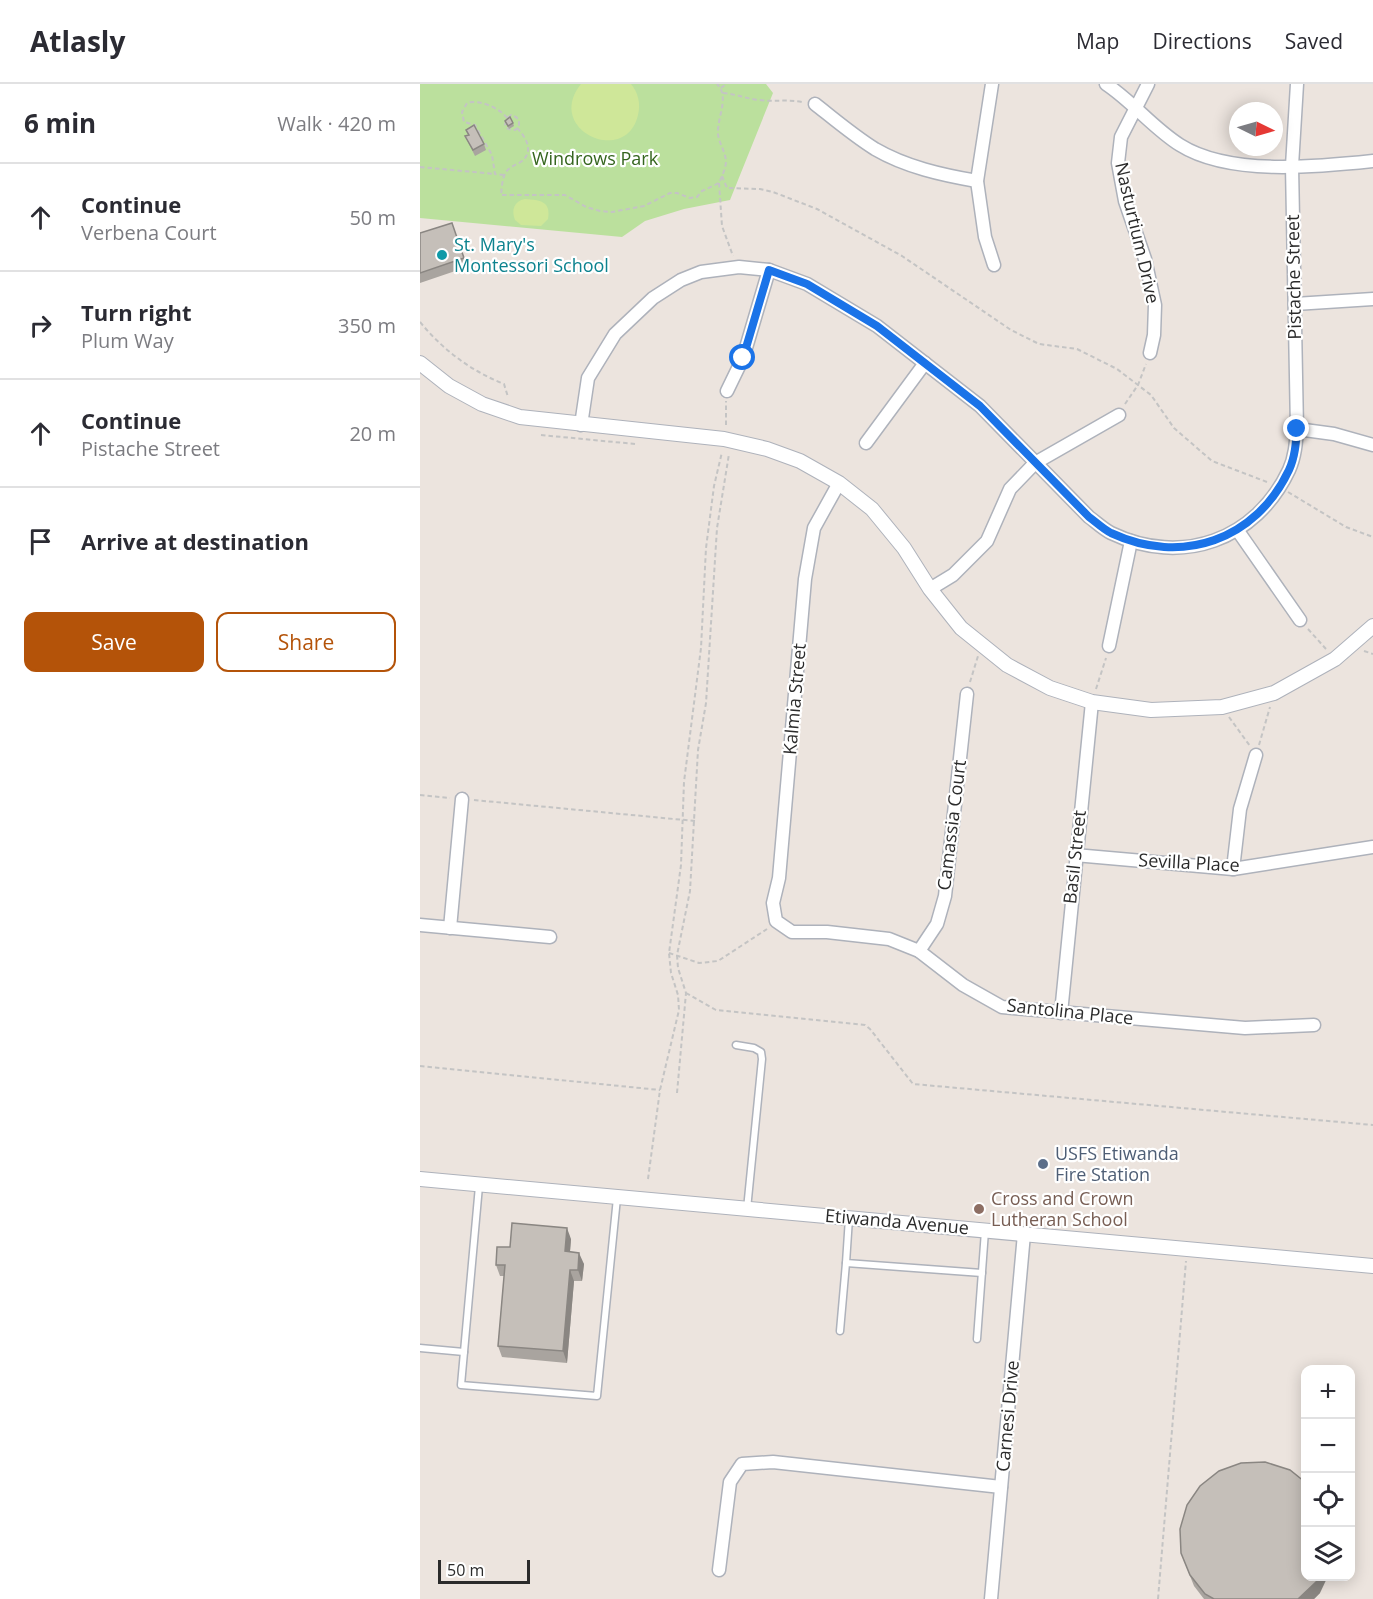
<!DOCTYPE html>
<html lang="en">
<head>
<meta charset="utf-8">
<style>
  body { margin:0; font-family:"Open Sans",sans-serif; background:#f2f2f3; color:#2b2b33 }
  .controls { position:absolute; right:18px; bottom:18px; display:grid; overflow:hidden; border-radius:12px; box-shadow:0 3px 15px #0003 }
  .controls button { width:54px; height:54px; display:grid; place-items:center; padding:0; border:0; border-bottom:2px solid #e1e1e2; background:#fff; color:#2b2b33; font:30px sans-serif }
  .compass { position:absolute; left:809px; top:18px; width:54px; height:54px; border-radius:50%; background:#fff; box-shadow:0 3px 15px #0003; rotate:95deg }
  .scale { position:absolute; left:18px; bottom:15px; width:92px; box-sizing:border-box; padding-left:6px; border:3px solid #2b2b2b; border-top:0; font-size:16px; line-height:21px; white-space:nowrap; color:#2b2b2b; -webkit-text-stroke:4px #fff; paint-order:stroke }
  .stop { position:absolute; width:18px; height:18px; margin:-14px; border:4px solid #1a73e8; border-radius:50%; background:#fff }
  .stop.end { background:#1a73e8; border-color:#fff; box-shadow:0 2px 6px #0008 }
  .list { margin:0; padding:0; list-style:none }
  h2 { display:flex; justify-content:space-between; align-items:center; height:78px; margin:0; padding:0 24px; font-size:26px }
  h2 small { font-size:20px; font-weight:400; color:#7c7c81 }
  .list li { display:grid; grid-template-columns:39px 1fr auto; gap:18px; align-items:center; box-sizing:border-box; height:108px; padding:0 24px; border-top:2px solid #e1e1e2 }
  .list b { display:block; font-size:22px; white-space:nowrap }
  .list p { margin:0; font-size:20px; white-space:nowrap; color:#7c7c81 }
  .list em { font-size:20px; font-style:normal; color:#7c7c81 }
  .actions { display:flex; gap:12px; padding:18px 24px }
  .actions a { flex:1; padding:14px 0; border:2px solid #b45309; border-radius:12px; text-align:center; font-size:21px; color:#b45309 }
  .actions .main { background:#b45309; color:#fff }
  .icon { flex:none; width:33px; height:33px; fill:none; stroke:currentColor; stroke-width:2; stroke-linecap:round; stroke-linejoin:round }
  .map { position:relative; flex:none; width:953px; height:1515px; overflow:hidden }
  header { display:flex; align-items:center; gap:36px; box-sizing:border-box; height:84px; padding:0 30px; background:#fff; border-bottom:2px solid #e1e1e2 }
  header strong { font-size:28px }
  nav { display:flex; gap:33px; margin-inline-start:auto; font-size:21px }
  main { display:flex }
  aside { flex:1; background:#fff }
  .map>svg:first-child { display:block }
  .green { fill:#bbe09d }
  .pitch { fill:#cfe799 }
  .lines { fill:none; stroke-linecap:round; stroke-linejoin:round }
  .service-casing { stroke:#aeb2bb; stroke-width:9 }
  .minor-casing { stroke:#aeb2bb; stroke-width:15 }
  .tertiary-casing { stroke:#aeb2bb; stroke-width:16 }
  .path { stroke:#c4c4c4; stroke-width:2; stroke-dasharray:4.5 3; stroke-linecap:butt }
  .service { stroke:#fff; stroke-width:6 }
  .minor { stroke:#fff; stroke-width:12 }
  .tertiary { stroke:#fff; stroke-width:14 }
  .wall { fill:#a9a49f }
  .shaded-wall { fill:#8a8682 }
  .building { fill:#c5bfb9; stroke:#8a8682; stroke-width:1.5 }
  .route { stroke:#1a73e8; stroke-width:8 }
  .culture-dot { fill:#0f9aa8; stroke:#fff; stroke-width:2 }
  .service-dot { fill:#5c6f8a; stroke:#fff; stroke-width:2 }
  .education-dot { fill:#8d6e63; stroke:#fff; stroke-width:2 }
  .labels { text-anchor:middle; stroke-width:4.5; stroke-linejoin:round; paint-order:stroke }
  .park-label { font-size:18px; fill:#35651e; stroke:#fff }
  .street-label { font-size:18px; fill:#2b2b2b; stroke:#fff }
  .culture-label { font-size:18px; fill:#0d838f; stroke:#fff; text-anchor:start }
  .service-label { font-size:18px; fill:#4e5e75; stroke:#fff; text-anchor:start }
  .education-label { font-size:18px; fill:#785e54; stroke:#fff; text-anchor:start }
</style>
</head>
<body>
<header>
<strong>Atlasly</strong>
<nav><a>Map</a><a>Directions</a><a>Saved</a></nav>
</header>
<main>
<aside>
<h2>6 min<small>Walk · 420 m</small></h2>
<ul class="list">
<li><svg class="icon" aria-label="ahead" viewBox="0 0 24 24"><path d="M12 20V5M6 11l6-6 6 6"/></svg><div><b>Continue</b><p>Verbena Court</p></div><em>50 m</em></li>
<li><svg class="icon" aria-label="right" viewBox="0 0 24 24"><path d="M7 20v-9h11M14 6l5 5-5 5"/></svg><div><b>Turn right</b><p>Plum Way</p></div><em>350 m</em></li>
<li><svg class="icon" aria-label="ahead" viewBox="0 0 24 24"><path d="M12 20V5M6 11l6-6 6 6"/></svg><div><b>Continue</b><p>Pistache Street</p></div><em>20 m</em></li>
<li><svg class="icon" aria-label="arrive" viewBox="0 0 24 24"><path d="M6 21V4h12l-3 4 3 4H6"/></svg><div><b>Arrive at destination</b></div></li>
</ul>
<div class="actions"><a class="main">Save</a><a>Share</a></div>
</aside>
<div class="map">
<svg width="953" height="1515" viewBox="0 0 953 1515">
  <rect width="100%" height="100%" fill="#ece4de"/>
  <!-- green -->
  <path class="green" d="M0 0H346L353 9 310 116 264 125 225 137 202 153 0 134Z"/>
  <!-- pitch -->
  <g class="pitch">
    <path d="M161 0H211C218 8 221 20 218 31 206 83 124 46 161 0Z"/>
    <path d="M105 115C120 116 131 117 128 135L121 142 101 141 95 136C91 126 94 117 105 115Z"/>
  </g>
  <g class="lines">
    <!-- service casing -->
    <g class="service-casing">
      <g id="service">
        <path d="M316 961 334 964 341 968 342 975 327 1125"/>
        <path d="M59 1102 41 1301 177 1312 197 1114"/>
        <path d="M429 1134 426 1179 562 1189"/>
        <path d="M420 1247 426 1179"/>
        <path d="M557 1255 565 1147"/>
        <path d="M0 1264 44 1268"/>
      </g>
    </g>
    <!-- minor casing -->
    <g class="minor-casing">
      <g id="minor">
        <path d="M572 0 557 97 565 153 574 181"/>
        <path d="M686 0C713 18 733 44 760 61 809 92 897 83 953 77"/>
        <path d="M728 0 701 53 698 79 705 117 725 175 735 221 734 251 730 269"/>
        <path d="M395 20C414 35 434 52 455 65 486 83 522 91 557 97"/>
        <path d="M875 220 953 215"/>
        <path d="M307 307 323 274 349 186"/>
        <path d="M161 341 168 294 195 250 233 214 261 196 281 188 319 183 349 186 387 200 457 242 560 322 669 433C676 438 683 445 691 449 762 483 836 456 869 386 875 373 876 359 877 345L872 82 877 0"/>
        <path d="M877 345 914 350 953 361"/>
        <path d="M446 359 505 279"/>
        <path d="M419 399 394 444 385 495 359 794 353 819 356 837 372 848H407L469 855 499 867 543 901 582 923 825 944 894 941"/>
        <path d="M818 447 880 536"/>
        <path d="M510 505 533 491 567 457 590 405 615 379 699 331"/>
        <path d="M689 562 711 457"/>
        <path d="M655 771 813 785 953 763"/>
        <path d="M813 785 820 725 836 671"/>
        <path d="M0 841 130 853"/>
        <path d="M30 844 42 715"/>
        <path d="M499 867 517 840 525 812 547 610"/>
        <path d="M641 929 672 618"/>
        <path d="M299 1486 310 1398 322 1380 353 1378 581 1403"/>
        <path d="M571 1515 604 1150"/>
      </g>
    </g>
    <!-- tertiary casing -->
    <g class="tertiary-casing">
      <g id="tertiary">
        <path d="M0 279 29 302 62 320 100 333 304 355 347 365 380 377 419 399 452 425 484 464 510 505 541 544 587 581 630 604 672 618 731 626 802 623 854 609 915 575 953 542"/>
        <path d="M0 1095 953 1182"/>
      </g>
    </g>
    <!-- path -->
    <g class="path">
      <path d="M301 4 306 0"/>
      <path d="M303 9C316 10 327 15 340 16 354 18 368 15 382 18"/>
      <path d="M97 44C106 53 114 67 102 77 97 81 90 82 86 88 82 94 82 103 81 111H145L166 123 180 127 192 128 224 122 250 109H257L270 114 277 113 282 107 299 99C302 92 306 84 306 77 305 67 299 59 298 50 297 33 310 13 297 0"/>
      <path d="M0 83 75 90"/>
      <path d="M84 91 75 90 72 71 55 41 44 38 42 28 47 19C59 15 80 24 87 34L85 41 88 45 95 46 99 43V36L96 33 91 31 87 34"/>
      <path d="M302 92 307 104 340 105 353 108 397 125 482 172 591 246 619 260 657 265 697 285 731 311 754 344 792 377 847 398"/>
      <path d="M299 99 302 142 313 172"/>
      <path d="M0 238C23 266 51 287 84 300L88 313"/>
      <path d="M705 320 718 301 726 280"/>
      <path d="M306 341V317"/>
      <path d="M121 351 215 360"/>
      <path d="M868 408 926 443 953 453"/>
      <path d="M888 545 906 565"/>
      <path d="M944 567 953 570"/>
      <path d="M550 598 558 572"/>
      <path d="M676 605 686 574"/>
      <path d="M809 633 830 662"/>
      <path d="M839 661 850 623"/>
      <path d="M0 711 30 714"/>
      <path d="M54 716 275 737"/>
      <path d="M249 869 279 879 298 877 347 845"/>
      <path d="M266 909 296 926 445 941 450 945 493 1000 953 1041"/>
      <path d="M0 982 240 1006"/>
      <path d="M257 1009 266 909 258 884 257 871 270 807 278 666 286 619 297 444 309 370"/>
      <path d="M228 1095 240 1006 259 926 258 911 251 889 249 869 261 781 264 698 281 564 286 464 294 402 302 368"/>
      <path d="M738 1515 766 1177"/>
    </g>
    <!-- service -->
    <use href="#service" class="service"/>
    <!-- minor -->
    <use href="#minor" class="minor"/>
    <!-- tertiary -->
    <use href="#tertiary" class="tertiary"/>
  </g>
  <!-- wall -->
  <g class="wall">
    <path d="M85 37 93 39 94 42 89 45Z"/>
    <path d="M46 46 64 60 66 66 55 72 45 52 48 51Z"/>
    <path d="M32 139 47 183 0 199V149Z"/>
    <path d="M151 1155 150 1168 164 1180 162 1197H154L147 1279 82 1273 78 1262 84 1192H80L76 1181 90 1163Z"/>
    <path d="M761 1469 900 1509 894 1515H784L774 1502Z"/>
  </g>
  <!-- shaded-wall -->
  <g class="shaded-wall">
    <path d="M147 1144 151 1155 149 1179 145 1167Z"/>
    <path d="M159 1169 164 1180 162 1197 158 1186Z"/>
    <path d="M150 1186 154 1197 147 1279 143 1267Z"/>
    <path d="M899 1492H908L900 1509 894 1515H878Z"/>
  </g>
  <!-- building -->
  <g class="building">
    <path d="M90 33 93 39 88 42 85 37Z"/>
    <path d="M54 41 64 60 53 66 45 52 49 51 46 46Z"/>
    <path d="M32 139 44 174 0 189V149Z"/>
    <path d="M92 1139 147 1144 145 1167 159 1169 158 1186H150L143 1267 78 1262 85 1181H76L77 1163H90Z"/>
    <path d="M845 1378 870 1386 885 1398V1492H899L896 1498 878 1515H794L785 1510 770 1491 761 1469 760 1445 767 1421 780 1402 799 1387 821 1379Z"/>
  </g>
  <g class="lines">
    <!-- route -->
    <path class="route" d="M323 274 349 186 387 200 457 242 560 322 669 433C676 438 683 445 691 449 762 482 836 456 869 386 875 373 876 359 877 345"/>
  </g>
  <!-- markers -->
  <circle class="culture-dot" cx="22" cy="171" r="6"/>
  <circle class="service-dot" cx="623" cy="1080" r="6"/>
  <circle class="education-dot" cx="559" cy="1125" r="6"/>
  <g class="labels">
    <!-- park labels -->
    <g class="park-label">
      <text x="175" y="81">Windrows Park</text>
    </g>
    <!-- street labels -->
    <g class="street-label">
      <text transform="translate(717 149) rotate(77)" y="6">Nasturtium Drive</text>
      <text transform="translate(874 193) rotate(-91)" y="6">Pistache Street</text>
      <text transform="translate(375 615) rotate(-85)" y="6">Kalmia Street</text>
      <text transform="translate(532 741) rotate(-83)" y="6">Camassia Court</text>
      <text transform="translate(655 773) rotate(-84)" y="6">Basil Street</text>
      <text transform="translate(769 779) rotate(3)" y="6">Sevilla Place</text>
      <text transform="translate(650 928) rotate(6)" y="6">Santolina Place</text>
      <text transform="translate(477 1138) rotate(5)" y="6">Etiwanda Avenue</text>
      <text transform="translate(588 1332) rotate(-85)" y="6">Carnesi Drive</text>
    </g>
    <!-- culture labels -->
    <g class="culture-label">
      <text x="34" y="167">St. Mary's<tspan x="34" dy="21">Montessori School</tspan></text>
    </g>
    <!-- service labels -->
    <g class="service-label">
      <text x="635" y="1076">USFS Etiwanda<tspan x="635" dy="21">Fire Station</tspan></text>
    </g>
    <!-- education labels -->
    <g class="education-label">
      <text x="571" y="1121">Cross and Crown<tspan x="571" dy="21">Lutheran School</tspan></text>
    </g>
  </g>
</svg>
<div class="controls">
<button>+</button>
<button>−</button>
<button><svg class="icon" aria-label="locate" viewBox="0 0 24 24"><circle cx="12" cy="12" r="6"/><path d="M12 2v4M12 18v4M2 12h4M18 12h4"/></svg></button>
<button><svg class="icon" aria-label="layers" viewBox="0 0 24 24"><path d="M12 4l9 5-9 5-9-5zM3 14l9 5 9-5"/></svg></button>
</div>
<svg class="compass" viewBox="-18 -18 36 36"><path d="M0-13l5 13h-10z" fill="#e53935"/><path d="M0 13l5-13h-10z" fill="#7c7c81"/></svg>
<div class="scale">50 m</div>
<div class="stop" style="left:323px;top:274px"></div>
<div class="stop end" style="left:877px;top:345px"></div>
</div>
</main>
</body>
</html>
